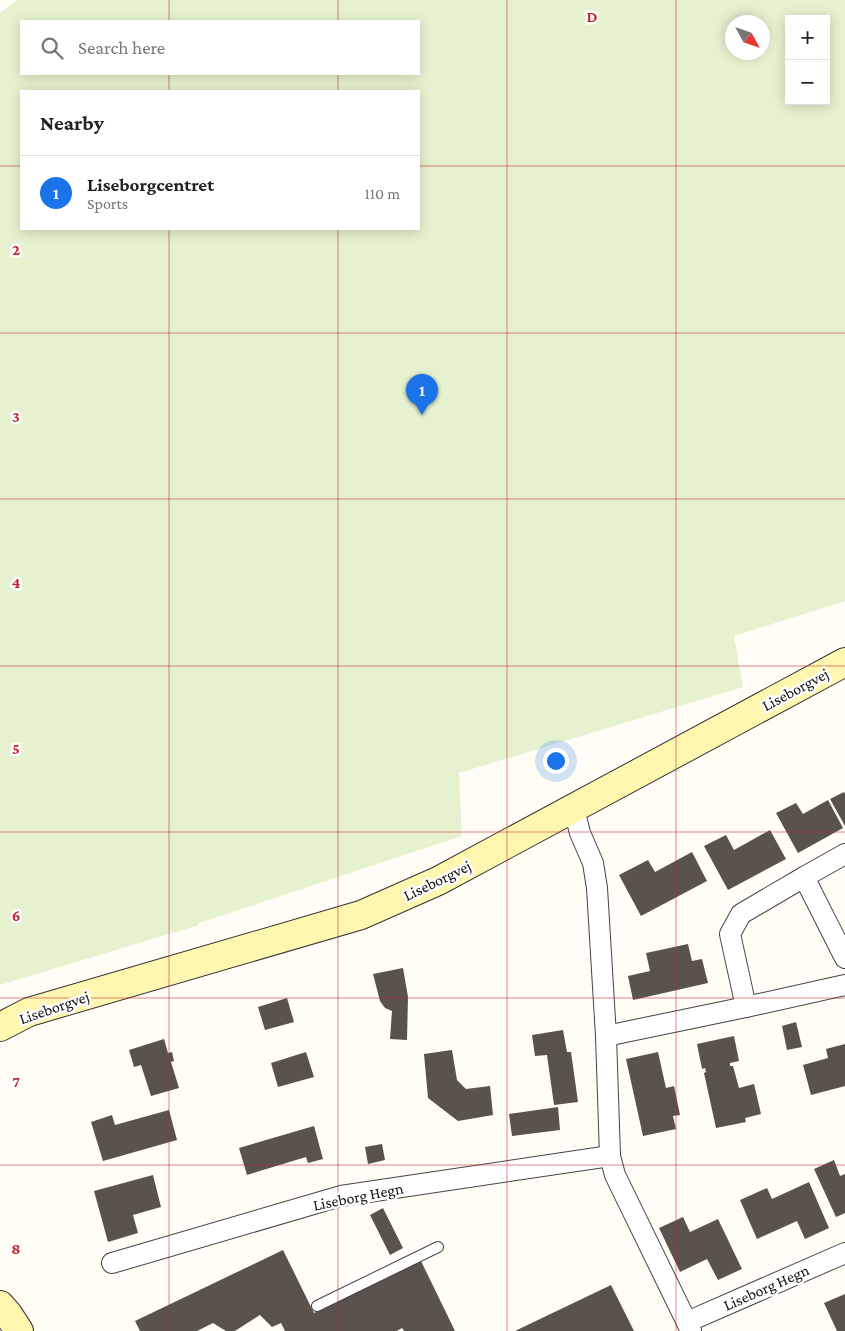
<!DOCTYPE html>
<html lang="en">
<head>
<meta charset="utf-8">
<style>
  body { margin:0; font-family:"Crimson Pro",serif; background:#f6f6f6; color:#222 }
  .controls { position:absolute; right:15px; top:15px; display:grid; overflow:hidden; border-radius:0px; box-shadow:0 2px 12px #0003 }
  .controls button { width:45px; height:45px; display:grid; place-items:center; padding:0; border:0; border-bottom:1px solid #e0e0e0; background:#fff; color:#222; font:25px sans-serif }
  .compass { position:absolute; left:725px; top:15px; width:45px; height:45px; border-radius:50%; background:#fff; box-shadow:0 2px 12px #0003; rotate:130deg }
  .you { position:absolute; left:555px; top:760px; width:18px; height:18px; margin:-12px; border:4px solid #fff; border-radius:50%; background:#1a73e8; box-shadow:0 0 0 8px #1a73e833 }
  .badge { display:grid; place-items:center; width:32px; height:32px; border-radius:50%; background:#1a73e8; color:#fff; font-size:16px; font-weight:700 }
  .pin { position:absolute; translate:-50% -41px; filter:drop-shadow(0 1px 2px #0008) }
  .pin::after { content:''; position:absolute; top:26px; width:18px; height:15px; background:inherit; clip-path:polygon(0 0,100% 0,50% 100%) }
  .list { margin:0; padding:0; list-style:none }
  h2 { display:flex; justify-content:space-between; align-items:center; height:65px; margin:0; padding:0 20px; font-size:21px }
  h2 small { font-size:16px; font-weight:400; color:#767676 }
  .list li { display:grid; grid-template-columns:32px 1fr auto; gap:15px; align-items:center; box-sizing:border-box; height:75px; padding:0 20px; border-top:1px solid #e0e0e0 }
  .list b { display:block; font-size:19px; white-space:nowrap }
  .list p { margin:0; font-size:16px; white-space:nowrap; color:#767676 }
  .list em { font-size:16px; font-style:normal; color:#767676 }
  .icon { flex:none; width:28px; height:28px; fill:none; stroke:currentColor; stroke-width:2; stroke-linecap:round; stroke-linejoin:round }
  .map { position:relative; flex:none; width:845px; height:1331px; overflow:hidden }
  .search { position:absolute; background:#fff; box-shadow:0 2px 12px #0003; left:20px; top:20px; width:400px; height:55px; display:flex; align-items:center; gap:12px; box-sizing:border-box; padding:0 18px; border-radius:0px; color:#767676; font-size:19px }
  .panel { position:absolute; background:#fff; box-shadow:0 2px 12px #0003; left:20px; top:90px; width:400px; height:140px; border-radius:0px }
  .map>svg:first-child { display:block }
  .pitch { fill:#e6f2cf; fill-rule:evenodd }
  .building { fill:#5a524d }
  .lines { fill:none; stroke-linecap:round; stroke-linejoin:round }
  .lane-casing { stroke:#444; stroke-width:12 }
  .street-casing { stroke:#444; stroke-width:22 }
  .secondary-casing { stroke:#333; stroke-width:30 }
  .lane { stroke:#fff; stroke-width:10 }
  .street { stroke:#fff; stroke-width:20 }
  .secondary { stroke:#fff6b0; stroke-width:28 }
  .grid { fill:none; stroke:#c4262e; stroke-width:1; stroke-opacity:0.55 }
  .labels { text-anchor:middle; stroke-width:5; stroke-linejoin:round; paint-order:stroke }
  .street-label { font-size:16px; fill:#111; stroke:#fff }
  .grid-label { font-size:16px; text-anchor:middle; font-weight:bold; fill:#c4262e; stroke:#fff; stroke-width:5; stroke-linejoin:round; paint-order:stroke }
</style>
</head>
<body>
<div class="map">
<svg width="845" height="1331" viewBox="0 0 845 1331">
  <rect width="100%" height="100%" fill="#fffdf5"/>
  <!-- pitch -->
  <path class="pitch" d="M17 0H845V601L734 636 743 687 459 773 462 836 199 923V925L0 985V13ZM789 19H826V101H789ZM21 21H419V74H21ZM732 22H762V52H732ZM21 91H419V229H21Z"/>
  <!-- building -->
  <g class="building">
    <path d="M844 792 845 794V826L830 799Z"/>
    <path d="M828 800 843 828 798 853 776 813 796 803 803 814Z"/>
    <path d="M770 830 786 859 728 890 704 846 726 835 734 850Z"/>
    <path d="M692 852 707 881 641 916 619 875 648 860 655 872Z"/>
    <path d="M688 944 692 961 702 959 708 983 633 1000 628 976 650 971 646 953Z"/>
    <path d="M403 968 408 997 407 1040 390 1039 392 1011 385 1008 380 1001 373 974Z"/>
    <path d="M287 998 294 1022 265 1030 258 1007Z"/>
    <path d="M796 1022 802 1047 787 1050 782 1026Z"/>
    <path d="M563 1030 567 1052H571L578 1102 554 1105 547 1055 535 1056 532 1035Z"/>
    <path d="M734 1036 739 1061 730 1063V1066H733L739 1088 754 1084 761 1114 745 1118 746 1122 716 1128 704 1073 706 1072 705 1068 702 1069 697 1044Z"/>
    <path d="M164 1039 168 1053 172 1052 174 1061 171 1062 179 1088 151 1096 141 1065 134 1067 129 1050Z"/>
    <path d="M845 1044V1086L811 1095 803 1065 828 1058 826 1049Z"/>
    <path d="M452 1050 457 1080 466 1089 490 1086 493 1115 458 1121 428 1098 424 1054Z"/>
    <path d="M306 1052 314 1077 278 1087 271 1063Z"/>
    <path d="M658 1052 666 1088 674 1086 680 1115 673 1116 676 1129 643 1136 626 1059Z"/>
    <path d="M558 1107 560 1130 512 1136 509 1114Z"/>
    <path d="M169 1110 177 1140 103 1161 91 1122 112 1115 115 1125Z"/>
    <path d="M314 1126 323 1159 308 1163 306 1157 247 1175 239 1148Z"/>
    <path d="M382 1144 385 1160 368 1164 365 1147Z"/>
    <path d="M834 1160 840 1176 845 1174V1213L836 1217 814 1169Z"/>
    <path d="M153 1175 161 1207 133 1215 138 1233 108 1242 94 1191Z"/>
    <path d="M809 1182 829 1228 805 1239 797 1221 757 1239 740 1200 767 1188 772 1199Z"/>
    <path d="M383 1208 403 1248 390 1255 370 1215Z"/>
    <path d="M683 1217 690 1232 718 1219 742 1269 718 1280 707 1259 680 1272 659 1228Z"/>
    <path d="M283 1250 314 1313 421 1261 455 1331H404L402 1328 397 1331H285L281 1323 272 1327 260 1315 235 1331H226L213 1323 197 1331H140L135 1321Z"/>
    <path d="M611 1285 634 1331H515Z"/>
    <path d="M845 1294V1331H837L824 1303Z"/>
  </g>
  <g class="lines">
    <!-- lane casing -->
    <g class="lane-casing">
      <path id="lane" d="M317 1306 438 1247"/>
    </g>
    <!-- street casing -->
    <g class="street-casing">
      <g id="street">
        <path d="M574 809 580 833 593 863 597 888 606 1036 610 1156 615 1175 691 1331"/>
        <path d="M804 877 845 854"/>
        <path d="M746 1007 730 934 741 914 804 877 845 958"/>
        <path d="M606 1036 746 1007 845 985"/>
        <path d="M112 1263 341 1196 610 1156"/>
        <path d="M687 1322 845 1253"/>
      </g>
    </g>
    <!-- secondary casing -->
    <g class="secondary-casing">
      <g id="secondary">
        <path d="M0 1027 29 1012 361 915 438 881 845 662"/>
        <path d="M0 1305 8 1314 19 1331"/>
      </g>
    </g>
    <!-- lane -->
    <use href="#lane" class="lane"/>
    <!-- street -->
    <use href="#street" class="street"/>
    <!-- secondary -->
    <use href="#secondary" class="secondary"/>
  </g>
  <!-- grid -->
  <path class="grid" d="M169 0V21M338 0V21M507 0V1331M676 0V1331M169 74V91M338 74V91M0 166H21M419 166H845M169 229V1331M338 229V1331M0 333H845M0 499H845M0 666H845M0 832H845M0 998H845M0 1165H845"/>
  <g class="labels">
    <!-- street labels -->
    <g class="street-label">
      <text transform="translate(795 689) rotate(-28)" y="6">Liseborgvej</text>
      <text transform="translate(437 880) rotate(-26)" y="6">Liseborgvej</text>
      <text transform="translate(54 1007) rotate(-19)" y="6">Liseborgvej</text>
      <text transform="translate(358 1196) rotate(-11)" y="6">Liseborg Hegn</text>
      <text transform="translate(766 1287) rotate(-24)" y="6">Liseborg Hegn</text>
    </g>
  </g>
  <g class="grid-label">
    <text x="592" y="22">D</text>
    <text x="16" y="255">2</text>
    <text x="16" y="422">3</text>
    <text x="16" y="588">4</text>
    <text x="16" y="754">5</text>
    <text x="16" y="921">6</text>
    <text x="16" y="1087">7</text>
    <text x="16" y="1254">8</text>
  </g>
</svg>
<div class="controls">
<button>+</button>
<button>−</button>
</div>
<svg class="compass" viewBox="-18 -18 36 36"><path d="M0-13l5 13h-10z" fill="#e53935"/><path d="M0 13l5-13h-10z" fill="#767676"/></svg>
<div class="you"></div>
<div class="pin badge" style="left:422px;top:415px">1</div>
<div class="search"><svg class="icon" aria-label="search" viewBox="0 0 24 24"><circle cx="10" cy="10" r="6"/><path d="M15 15l6 6"/></svg>Search here</div>
<section class="panel">
<h2>Nearby<small></small></h2>
<ul class="list">
<li><span class="badge">1</span><div><b>Liseborgcentret</b><p>Sports</p></div><em>110 m</em></li>
</ul>
</section>
</div>
</body>
</html>
